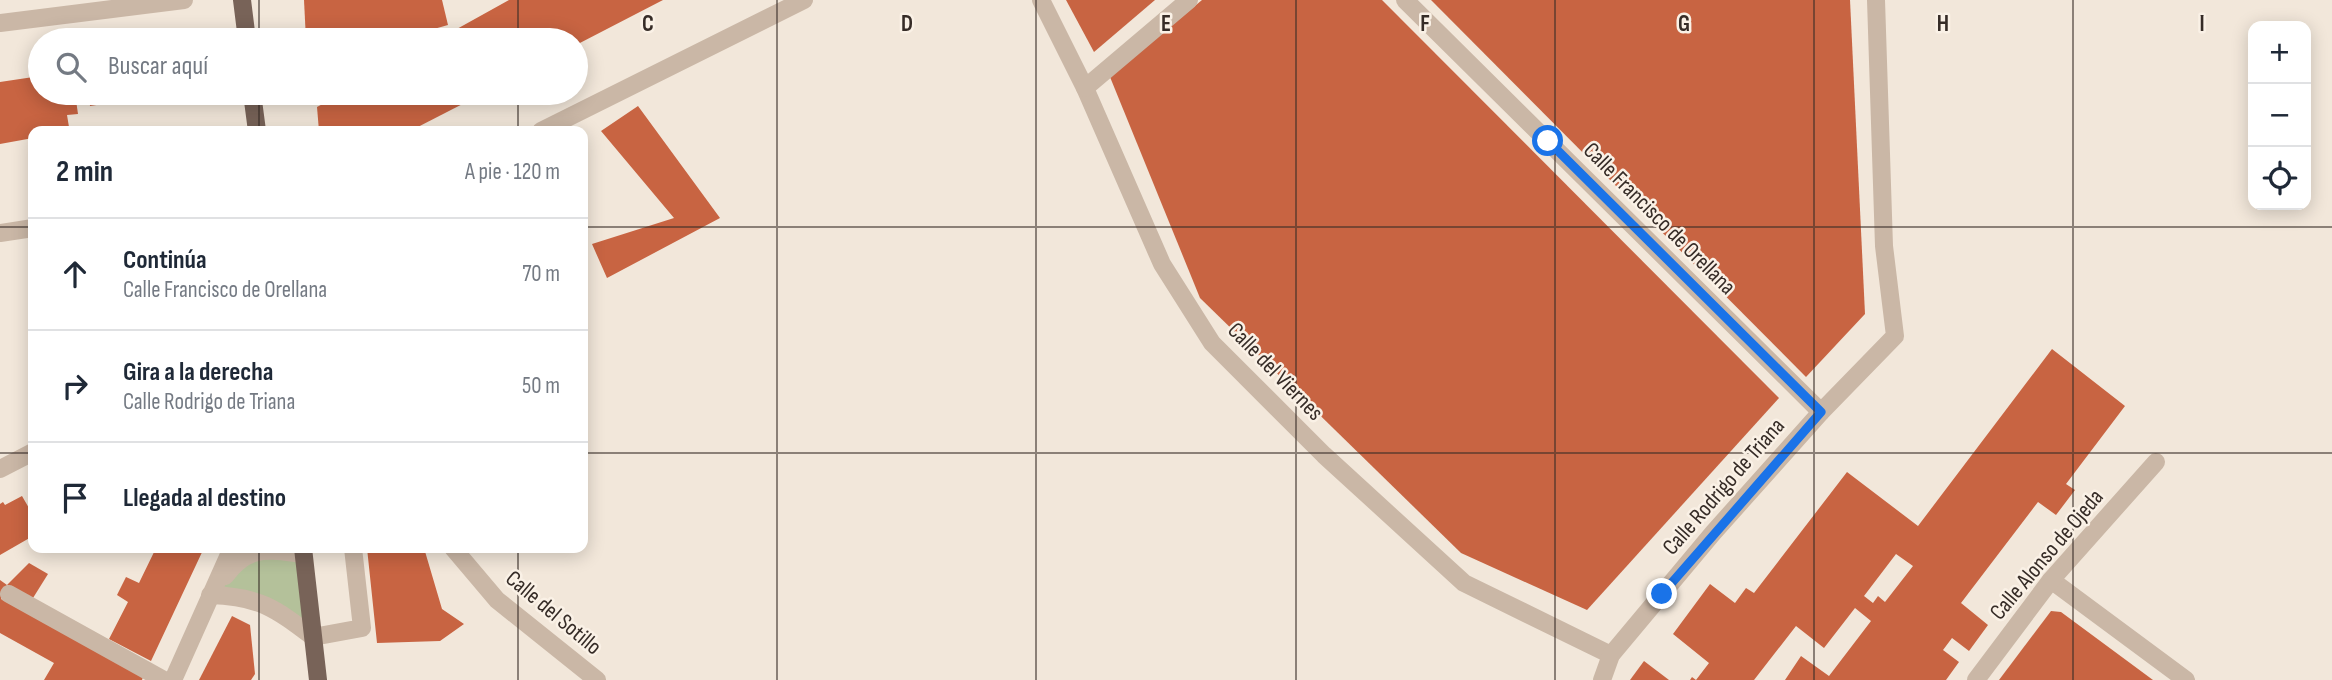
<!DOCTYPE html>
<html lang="es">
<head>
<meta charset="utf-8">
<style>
  body { margin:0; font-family:"Sofia Sans Condensed",sans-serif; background:#f2f2f3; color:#1f2937 }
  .controls { position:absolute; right:21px; top:21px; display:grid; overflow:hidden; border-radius:14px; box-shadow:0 4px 18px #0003 }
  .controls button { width:63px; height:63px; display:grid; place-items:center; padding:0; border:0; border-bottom:2px solid #e0e1e3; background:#fff; color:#1f2937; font:35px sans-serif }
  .stop { position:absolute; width:21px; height:21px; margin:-16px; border:5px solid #1a73e8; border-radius:50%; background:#fff }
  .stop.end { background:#1a73e8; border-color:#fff; box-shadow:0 2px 7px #0008 }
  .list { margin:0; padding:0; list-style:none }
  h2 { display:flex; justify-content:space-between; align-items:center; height:91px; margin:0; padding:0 28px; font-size:30px }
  h2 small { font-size:23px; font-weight:400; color:#747a83 }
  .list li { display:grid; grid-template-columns:46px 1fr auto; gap:21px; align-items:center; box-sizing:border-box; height:112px; padding:0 28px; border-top:2px solid #e0e1e3 }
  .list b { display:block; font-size:26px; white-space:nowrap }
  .list p { margin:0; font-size:23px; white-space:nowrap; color:#747a83 }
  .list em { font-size:23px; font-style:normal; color:#747a83 }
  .icon { flex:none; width:38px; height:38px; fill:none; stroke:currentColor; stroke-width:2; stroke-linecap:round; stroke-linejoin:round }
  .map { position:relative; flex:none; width:2332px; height:680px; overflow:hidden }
  .search { position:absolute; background:#fff; box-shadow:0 4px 18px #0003; left:28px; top:28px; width:560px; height:77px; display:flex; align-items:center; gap:18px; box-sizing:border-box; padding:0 24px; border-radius:38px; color:#747a83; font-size:26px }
  .panel { position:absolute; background:#fff; box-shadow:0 4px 18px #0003; left:28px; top:126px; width:560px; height:427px; border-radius:14px }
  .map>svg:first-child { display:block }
  .green { fill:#b4c19a }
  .building { fill:#c86442; fill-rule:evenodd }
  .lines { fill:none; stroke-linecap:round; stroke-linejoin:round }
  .minor { stroke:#cab7a6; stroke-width:18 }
  .major { stroke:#786358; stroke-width:18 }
  .route { stroke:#1a73e8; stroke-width:9 }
  .grid { fill:none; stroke:#362c27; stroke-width:2; stroke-opacity:0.55 }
  .labels { text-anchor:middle; stroke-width:5; stroke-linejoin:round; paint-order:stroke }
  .street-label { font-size:23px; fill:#362c27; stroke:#faf1e6 }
  .grid-label { font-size:23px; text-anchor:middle; font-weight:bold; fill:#362c27; stroke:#faf1e6; stroke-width:5; stroke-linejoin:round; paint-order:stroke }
</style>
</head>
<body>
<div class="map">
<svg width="2332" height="680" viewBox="0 0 2332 680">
  <rect width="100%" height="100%" fill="#f2e7da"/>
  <!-- green -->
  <path class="green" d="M232 548H303L313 637 280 612 210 595Z"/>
  <!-- building -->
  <g class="building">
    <path d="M304 0H442L448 25 395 40H306Z"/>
    <path d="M509 0H663L576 45V40H437Z"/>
    <path d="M1066 0H1155L1094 52Z"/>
    <path d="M1202 0H1382L1779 398 1587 610 1461 553 1200 298 1110 77Z"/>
    <path d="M1431 0H1850L1865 314 1806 377Z"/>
    <path d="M40 76V93H75L78 114 67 115 69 127 33 131V138L0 144V82Z"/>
    <path d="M88 93H120L122 101 90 106Z"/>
    <path d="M343 93H484L410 131H319L317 107Z"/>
    <path d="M638 106 720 218 607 278 592 244 674 218 601 131Z"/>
    <path d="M2052 349 2125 406 2066 484 2075 490 2056 515 2038 502 1961 603 1988 625 1969 651 1952 638 1943 650 1959 662 1946 680H1785L1801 656 1829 676 1871 621 1855 608 1824 648 1796 626 1754 680H1690L1692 677 1696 680 1709 663 1673 634 1710 584 1735 603 1746 588 1754 593 1847 472 1918 526ZM1896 554 1913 566 1885 602 1878 596 1873 603 1864 596Z"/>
    <path d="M22 496 33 515V536L0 555V504L3 502 5 505Z"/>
    <path d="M156 548H204L151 661 109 639 128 602 117 595 126 577 139 583Z"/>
    <path d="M367 548H424L442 609 464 624 440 641 377 643Z"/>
    <path d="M29 563 48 574 33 598 7 585Z"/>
    <path d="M0 580 7 585 1 599 143 677 142 680H44L54 663 0 633Z"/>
    <path d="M2051 611 2061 612 2153 680H1999Z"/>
    <path d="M232 616 250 625 255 674 251 680H199Z"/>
    <path d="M1644 661 1669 680H1630Z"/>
  </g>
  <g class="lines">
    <!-- minor -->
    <g class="minor">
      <path d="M1041 0 1085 88 1162 264 1212 343 1324 455 1464 583 1611 655"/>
      <path d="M1405 0 1821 412"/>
      <path d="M0 23 184 0"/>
      <path d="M1085 88 1189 0"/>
      <path d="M541 131 804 0"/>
      <path d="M0 233 33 228"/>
      <path d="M0 469 33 452"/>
      <path d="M453 548 497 600 597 680"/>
      <path d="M225 576C249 544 268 550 303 554"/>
      <path d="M2051 580 2186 680"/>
      <path d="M9 594 164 680"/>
      <path d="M210 595C259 596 276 609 313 637L362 628 353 548"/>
      <path d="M173 680 232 548"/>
      <path d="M1602 680 1611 655 1713 533 1821 412 1895 336 1884 246 1876 0"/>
      <path d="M1976 680 2051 580 2156 462"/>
    </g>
    <!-- major -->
    <g class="major">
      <path d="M242 0 247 40"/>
      <path d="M252 93 257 131"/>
      <path d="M303 548 318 680"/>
    </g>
  </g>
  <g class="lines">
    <!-- route -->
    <path class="route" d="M1548 141 1821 412 1662 594"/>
  </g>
  <!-- grid -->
  <path class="grid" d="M259 0V40M518 0V40M777 0V680M1036 0V680M1296 0V680M1555 0V680M1814 0V680M2073 0V680M259 93V131M518 93V131M0 227H33M583 227H2332M0 453H33M583 453H2332M259 548V680M518 548V680"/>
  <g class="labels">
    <!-- street labels -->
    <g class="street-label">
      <text transform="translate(1660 218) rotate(45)" y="8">Calle Francisco de Orellana</text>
      <text transform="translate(1276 371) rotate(46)" y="8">Calle del Viernes</text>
      <text transform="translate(1723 486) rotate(-49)" y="8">Calle Rodrigo de Triana</text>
      <text transform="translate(2046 554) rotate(-50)" y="8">Calle Alonso de Ojeda</text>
      <text transform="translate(554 612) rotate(40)" y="8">Calle del Sotillo</text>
    </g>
  </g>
  <g class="grid-label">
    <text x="648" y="31">C</text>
    <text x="907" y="31">D</text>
    <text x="1166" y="31">E</text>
    <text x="1425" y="31">F</text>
    <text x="1684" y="31">G</text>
    <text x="1943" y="31">H</text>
    <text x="2202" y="31">I</text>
  </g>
</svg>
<div class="controls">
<button>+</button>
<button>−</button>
<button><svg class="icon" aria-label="locate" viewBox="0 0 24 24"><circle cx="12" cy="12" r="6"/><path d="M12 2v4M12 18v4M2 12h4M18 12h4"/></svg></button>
</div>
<div class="stop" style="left:1548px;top:141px"></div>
<div class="stop end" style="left:1662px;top:594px"></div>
<div class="search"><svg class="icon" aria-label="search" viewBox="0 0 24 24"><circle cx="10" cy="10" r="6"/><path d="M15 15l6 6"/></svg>Buscar aquí</div>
<section class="panel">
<h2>2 min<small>A pie · 120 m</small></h2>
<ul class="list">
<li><svg class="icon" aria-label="ahead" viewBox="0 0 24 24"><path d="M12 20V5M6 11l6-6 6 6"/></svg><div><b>Continúa</b><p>Calle Francisco de Orellana</p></div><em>70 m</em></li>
<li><svg class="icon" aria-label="right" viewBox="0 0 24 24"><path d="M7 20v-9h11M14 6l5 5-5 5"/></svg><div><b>Gira a la derecha</b><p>Calle Rodrigo de Triana</p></div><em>50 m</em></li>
<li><svg class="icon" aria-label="arrive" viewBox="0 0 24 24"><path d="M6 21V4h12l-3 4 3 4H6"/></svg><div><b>Llegada al destino</b></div></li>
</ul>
</section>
</div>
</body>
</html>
